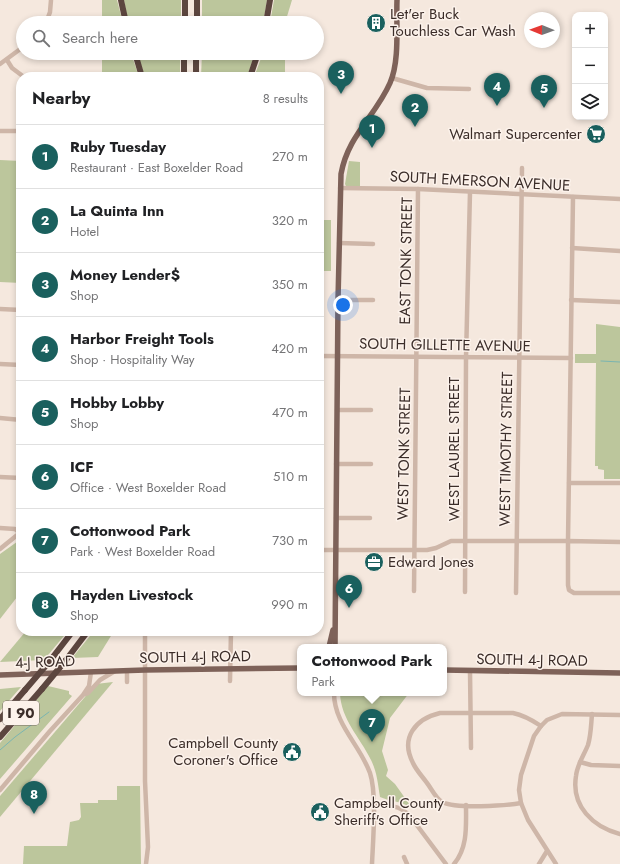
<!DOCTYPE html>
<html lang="en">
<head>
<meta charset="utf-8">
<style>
  body { margin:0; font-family:Jost,sans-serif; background:#f6f6f6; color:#202124 }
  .controls { position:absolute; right:12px; top:12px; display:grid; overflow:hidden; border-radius:8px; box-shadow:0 2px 6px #0003 }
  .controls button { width:36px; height:36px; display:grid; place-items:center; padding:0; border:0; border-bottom:1px solid #e0e0e0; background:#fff; color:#202124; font:20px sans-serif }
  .compass { position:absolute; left:524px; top:12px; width:36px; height:36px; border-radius:50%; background:#fff; box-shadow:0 2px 6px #0003; rotate:271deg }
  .you { position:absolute; left:343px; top:305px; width:14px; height:14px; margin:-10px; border:3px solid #fff; border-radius:50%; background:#1a73e8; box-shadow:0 0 0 6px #1a73e833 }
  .badge { display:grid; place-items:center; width:26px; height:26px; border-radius:50%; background:#1a605e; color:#fff; font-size:13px; font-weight:700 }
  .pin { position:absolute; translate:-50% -33px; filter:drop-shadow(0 1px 2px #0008) }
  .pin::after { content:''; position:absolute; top:21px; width:14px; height:12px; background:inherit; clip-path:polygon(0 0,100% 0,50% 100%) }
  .popup { position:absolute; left:297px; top:644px; width:150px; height:52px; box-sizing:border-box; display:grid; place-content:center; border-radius:8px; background:#fff; filter:drop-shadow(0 1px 3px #0005); font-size:13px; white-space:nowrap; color:#757577 }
  .popup b { font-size:15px; color:#202124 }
  .popup::after { content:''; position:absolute; left:50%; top:100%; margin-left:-8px; border:8px solid transparent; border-top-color:#fff }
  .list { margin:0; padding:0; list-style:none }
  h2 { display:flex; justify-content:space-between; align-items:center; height:52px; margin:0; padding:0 16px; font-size:17px }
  h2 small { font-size:13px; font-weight:400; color:#757577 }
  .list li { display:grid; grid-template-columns:26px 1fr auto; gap:12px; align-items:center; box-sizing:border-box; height:64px; padding:0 16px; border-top:1px solid #e0e0e0 }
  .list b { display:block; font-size:15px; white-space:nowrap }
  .list p { margin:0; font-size:13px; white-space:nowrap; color:#757577 }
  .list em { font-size:13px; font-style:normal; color:#757577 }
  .icon { flex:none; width:22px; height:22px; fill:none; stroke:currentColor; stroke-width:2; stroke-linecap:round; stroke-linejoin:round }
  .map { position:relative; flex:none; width:620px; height:864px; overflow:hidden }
  .search { position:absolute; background:#fff; box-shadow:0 2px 6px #0003; left:16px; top:16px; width:308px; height:44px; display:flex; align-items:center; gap:10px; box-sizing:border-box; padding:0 14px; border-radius:22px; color:#757577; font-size:15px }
  .panel { position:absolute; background:#fff; box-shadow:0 2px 6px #0003; left:16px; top:72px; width:308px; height:564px; border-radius:16px }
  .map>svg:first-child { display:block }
  .green { fill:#bcc69c }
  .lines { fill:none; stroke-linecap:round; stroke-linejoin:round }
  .stream { stroke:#7ab5b1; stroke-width:1 }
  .minor { stroke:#ceb6a8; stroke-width:4.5 }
  .major { stroke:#7e6259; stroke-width:5.5 }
  .highway { stroke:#5c463f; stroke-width:6 }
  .highway-bridge { stroke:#5c463f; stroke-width:6 }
  .labels { text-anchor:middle; stroke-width:3; stroke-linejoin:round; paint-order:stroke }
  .shield { fill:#fcf2eb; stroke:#756863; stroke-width:1 }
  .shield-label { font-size:14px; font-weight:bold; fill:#3b2d29 }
  .poi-label { font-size:15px; fill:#3b2d29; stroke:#fcf2eb; text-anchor:start }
  .street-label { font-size:15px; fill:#3b2d29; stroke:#fcf2eb }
</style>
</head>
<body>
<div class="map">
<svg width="620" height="864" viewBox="0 0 620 864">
  <rect width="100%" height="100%" fill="#f5e8de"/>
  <!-- green -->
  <g class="green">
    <path d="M102 0H117L123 23H102Z"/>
    <path d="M124 0H181V23H128Z"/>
    <path d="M202 0H267L263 23H202Z"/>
    <path d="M274 0H292L285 23H270Z"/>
    <path d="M102 53H131L139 77H102Z"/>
    <path d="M137 53H180V77H145Z"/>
    <path d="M202 53H255L247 77H201Z"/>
    <path d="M263 53H285V77H254Z"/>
    <path d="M0 160 21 161V283L0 282Z"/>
    <path d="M349 161 360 162V187L346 186 345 184Z"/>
    <rect x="319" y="220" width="12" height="51"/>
    <path d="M596 324 620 327V479H604V470L598 469V466H595L596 363H575V354H596Z"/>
    <path d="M21 539V592L0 619V554Z"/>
    <path d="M26 631H68L44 660 0 662Z"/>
    <path d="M94 631H114L98 657 72 658Z"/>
    <path d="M113 682 0 817V796L96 684Z"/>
    <path d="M48 686 69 691V694L72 696 0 779V743Z"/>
    <path d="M21 687 0 711V689Z"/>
    <path d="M340 693H409L390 718 382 751 388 770 386 776 395 784 410 805 408 806C399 801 389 801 380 797 378 784 377 772 371 760 360 737 341 720 340 693Z"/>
    <path d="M117 786H140L141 864H23L24 846H67L70 822 79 820 81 817 80 803H98V800H117Z"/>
  </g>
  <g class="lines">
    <!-- stream -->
    <g class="stream">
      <path d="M601 361 620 362"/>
      <path d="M0 750 15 737 49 712"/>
    </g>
    <!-- minor -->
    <g class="minor">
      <path d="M48 20 55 23"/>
      <path d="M46 23 50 12 51 0"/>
      <path d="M7 60 12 68 24 77"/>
      <path d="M0 64 23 47"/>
      <path d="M392 78 427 88 469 89"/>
      <path d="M0 131H21"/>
      <path d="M340 188 418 189 620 199"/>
      <path d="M339 243 373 244"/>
      <path d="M572 248 620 251"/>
      <path d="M338 300H373"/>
      <path d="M571 300 620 302"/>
      <path d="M0 309 21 310"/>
      <path d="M319 356 571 358"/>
      <path d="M0 364 21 365"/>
      <path d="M337 410H371"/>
      <path d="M0 418 21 420"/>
      <path d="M336 464H371"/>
      <path d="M0 477 21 478"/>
      <path d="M569 483H620"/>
      <path d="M336 518H370"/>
      <path d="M0 528 15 529 20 533"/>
      <path d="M620 542 568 541V585L569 590 574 593H620"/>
      <path d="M0 549 21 532"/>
      <path d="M319 550H427L436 548 451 541H568L573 197"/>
      <path d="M414 591 418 189"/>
      <path d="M465 592 466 358 470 192"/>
      <path d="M516 593 522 168"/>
      <path d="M145 631V781L148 847 146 864"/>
      <path d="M127 671V682"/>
      <path d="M470 671 471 748"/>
      <path d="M230 681 231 631"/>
      <path d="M334 693C334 724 360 745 370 773 377 794 373 840 372 864"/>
      <path d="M85 694 88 693 100 680 115 671"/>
      <path d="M592 714C591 725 591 735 588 745 584 755 577 765 576 776 571 806 593 827 620 834"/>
      <path d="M580 762 591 765 620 766"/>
      <path d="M0 790 50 731 83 695 89 686 91 672"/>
      <path d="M521 803C505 806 456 809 442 802 436 799 431 788 427 783 422 776 416 770 413 763 400 738 415 719 440 713H513C523 715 532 720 541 726"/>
      <path d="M373 805C388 805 400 805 410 816L446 864"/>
      <path d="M404 857 407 864"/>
      <path d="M454 864C468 847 466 826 466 805"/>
      <path d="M539 864 547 851"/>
      <path d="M556 864 528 820 521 803 519 790 521 775 534 736 541 726 547 720 562 714 620 715"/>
    </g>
    <!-- major -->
    <g class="major">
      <path d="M329 647 333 630"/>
      <path d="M335 647 338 300 341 174C348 135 375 117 390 83 400 61 396 24 397 0"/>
      <path d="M444 670 620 673"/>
      <path d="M0 675 145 670 300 668"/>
    </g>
    <!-- highway -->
    <g class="highway">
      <path d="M121 0 126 23"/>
      <path d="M185 23V0"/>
      <path d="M197 23V0"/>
      <path d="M266 23 270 0"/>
      <path d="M135 53 142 77"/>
      <path d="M184 77V53"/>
      <path d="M196 77V53"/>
      <path d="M250 77 258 53"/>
      <path d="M66 660 88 631"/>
      <path d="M49 662 73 631"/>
      <path d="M0 719 25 690"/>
      <path d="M0 737 42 689"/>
    </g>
    <!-- highway-bridge -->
    <g class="highway-bridge">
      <path d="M42 689 66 660"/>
      <path d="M25 690 49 662"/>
    </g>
  </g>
  <!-- icons -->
  <defs>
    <g id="building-disc" transform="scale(1)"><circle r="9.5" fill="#1a605e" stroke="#fcf2eb"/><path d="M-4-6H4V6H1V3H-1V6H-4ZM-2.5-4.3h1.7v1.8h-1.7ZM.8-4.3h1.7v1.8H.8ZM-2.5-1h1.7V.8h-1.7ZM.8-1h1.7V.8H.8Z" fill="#fff"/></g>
    <g id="supermarket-disc" transform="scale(1)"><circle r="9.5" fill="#1a605e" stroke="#fcf2eb"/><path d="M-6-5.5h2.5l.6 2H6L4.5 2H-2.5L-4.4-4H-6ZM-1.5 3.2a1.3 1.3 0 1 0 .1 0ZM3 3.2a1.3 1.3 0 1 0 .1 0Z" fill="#fff"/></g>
    <g id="office-disc" transform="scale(1)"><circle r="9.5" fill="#1a605e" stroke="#fcf2eb"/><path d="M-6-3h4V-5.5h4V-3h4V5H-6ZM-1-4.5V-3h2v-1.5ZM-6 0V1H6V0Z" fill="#fff"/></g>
    <g id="civic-disc" transform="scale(1)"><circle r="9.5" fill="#1a605e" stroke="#fcf2eb"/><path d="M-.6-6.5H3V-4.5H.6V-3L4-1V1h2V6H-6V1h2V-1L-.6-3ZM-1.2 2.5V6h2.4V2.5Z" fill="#fff"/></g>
  </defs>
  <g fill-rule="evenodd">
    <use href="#building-disc" x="376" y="23"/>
    <use href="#supermarket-disc" x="596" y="134"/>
    <use href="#office-disc" x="374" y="562"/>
    <use href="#civic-disc" x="292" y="752"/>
    <use href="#civic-disc" x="320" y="812"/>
  </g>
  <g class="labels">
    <!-- shield labels -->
    <rect class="shield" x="3" y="701" width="36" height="24" rx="3"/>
    <g class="shield-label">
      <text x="21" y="718">I 90</text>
    </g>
    <!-- poi labels -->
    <g class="poi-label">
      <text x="390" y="19">Let'er Buck<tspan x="390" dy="17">Touchless Car Wash</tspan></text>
      <text x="582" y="139" text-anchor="end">Walmart Supercenter</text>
      <text x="388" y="567">Edward Jones</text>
      <text x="278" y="748" text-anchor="end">Campbell County<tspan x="278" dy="17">Coroner's Office</tspan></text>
      <text x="334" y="808">Campbell County<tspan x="334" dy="17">Sheriff's Office</tspan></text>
    </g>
    <!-- street labels -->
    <g class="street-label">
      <text transform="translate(480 181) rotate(3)" y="5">SOUTH EMERSON AVENUE</text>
      <text transform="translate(406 261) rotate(-89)" y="5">EAST TONK STREET</text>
      <text transform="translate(445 345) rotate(1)" y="5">SOUTH GILLETTE AVENUE</text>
      <text transform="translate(454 449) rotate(-90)" y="5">WEST LAUREL STREET</text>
      <text transform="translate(506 449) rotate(-89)" y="5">WEST TIMOTHY STREET</text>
      <text transform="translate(404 454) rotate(-89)" y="5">WEST TONK STREET</text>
      <text transform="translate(195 657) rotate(-1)" y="5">SOUTH 4-J ROAD</text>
      <text transform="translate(532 660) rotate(1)" y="5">SOUTH 4-J ROAD</text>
      <text transform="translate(45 662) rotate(-2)" y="5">4-J ROAD</text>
    </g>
  </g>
</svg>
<div class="controls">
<button>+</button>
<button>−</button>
<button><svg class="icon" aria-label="layers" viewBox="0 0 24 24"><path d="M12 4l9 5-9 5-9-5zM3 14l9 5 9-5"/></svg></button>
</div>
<svg class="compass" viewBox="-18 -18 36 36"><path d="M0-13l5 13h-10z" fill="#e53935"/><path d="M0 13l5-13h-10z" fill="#757577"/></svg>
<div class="you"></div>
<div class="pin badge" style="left:372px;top:148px">1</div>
<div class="pin badge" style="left:415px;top:127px">2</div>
<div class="pin badge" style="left:341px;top:94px">3</div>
<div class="pin badge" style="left:497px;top:106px">4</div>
<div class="pin badge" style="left:544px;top:108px">5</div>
<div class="pin badge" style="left:349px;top:608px">6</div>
<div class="pin badge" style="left:372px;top:742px">7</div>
<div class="popup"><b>Cottonwood Park</b>Park</div>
<div class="pin badge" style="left:34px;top:814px">8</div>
<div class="search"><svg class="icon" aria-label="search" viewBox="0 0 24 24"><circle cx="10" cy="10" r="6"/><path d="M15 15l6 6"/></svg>Search here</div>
<section class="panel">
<h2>Nearby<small>8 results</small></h2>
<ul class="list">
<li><span class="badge">1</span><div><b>Ruby Tuesday</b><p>Restaurant · East Boxelder Road</p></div><em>270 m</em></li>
<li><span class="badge">2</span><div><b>La Quinta Inn</b><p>Hotel</p></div><em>320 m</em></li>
<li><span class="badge">3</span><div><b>Money Lender$</b><p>Shop</p></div><em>350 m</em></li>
<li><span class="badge">4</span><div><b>Harbor Freight Tools</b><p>Shop · Hospitality Way</p></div><em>420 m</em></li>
<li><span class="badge">5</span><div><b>Hobby Lobby</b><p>Shop</p></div><em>470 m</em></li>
<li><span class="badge">6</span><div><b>ICF</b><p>Office · West Boxelder Road</p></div><em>510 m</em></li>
<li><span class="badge">7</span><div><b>Cottonwood Park</b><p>Park · West Boxelder Road</p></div><em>730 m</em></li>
<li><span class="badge">8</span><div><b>Hayden Livestock</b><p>Shop</p></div><em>990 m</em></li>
</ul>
</section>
</div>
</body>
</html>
